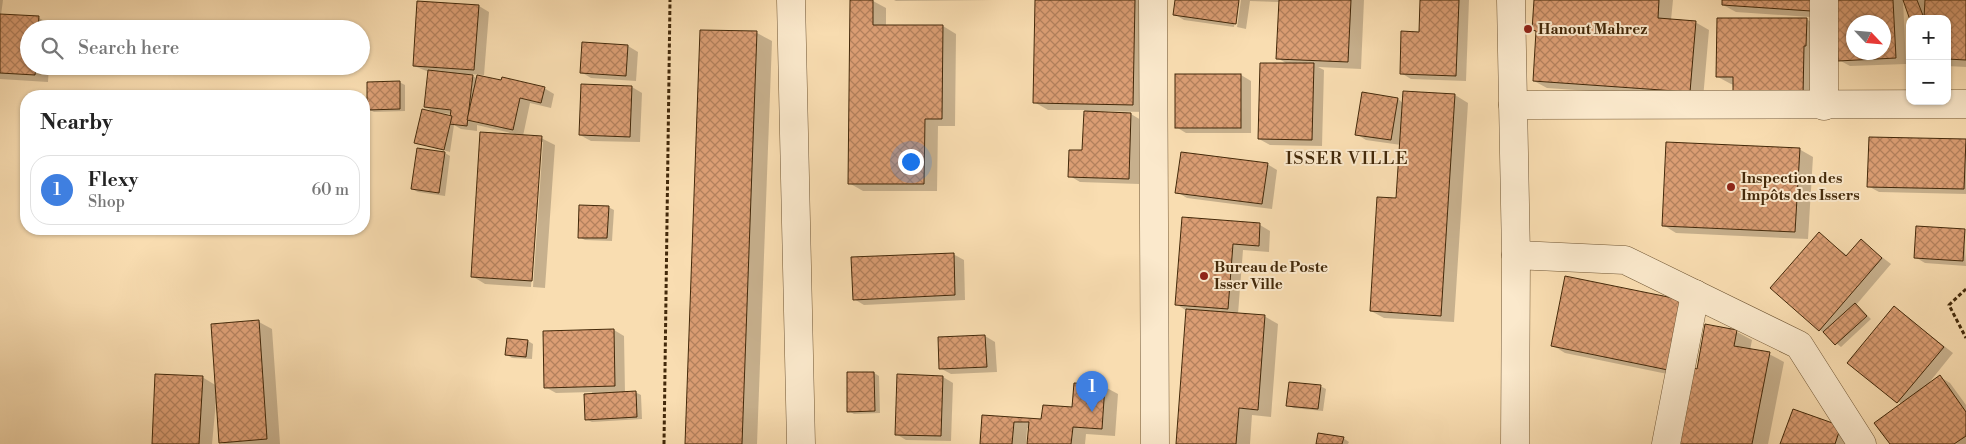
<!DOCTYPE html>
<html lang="en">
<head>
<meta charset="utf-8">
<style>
  body { margin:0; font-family:"Libre Bodoni",serif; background:#f2f2f2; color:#222 }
  .controls { position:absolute; right:15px; top:15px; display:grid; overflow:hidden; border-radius:10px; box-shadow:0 1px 4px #0004 }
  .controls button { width:45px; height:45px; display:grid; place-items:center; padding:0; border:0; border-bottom:1px solid #e0e0e0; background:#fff; color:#222; font:25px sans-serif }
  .compass { position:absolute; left:1846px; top:15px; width:45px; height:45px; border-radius:50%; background:#fff; box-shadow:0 1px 4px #0004; rotate:116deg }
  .you { position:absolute; left:910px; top:161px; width:18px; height:18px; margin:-12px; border:4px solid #fff; border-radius:50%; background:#1a73e8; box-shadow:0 0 0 8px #1a73e833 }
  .badge { display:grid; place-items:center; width:32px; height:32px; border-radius:50%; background:#0f766e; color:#fff; font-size:16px; font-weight:700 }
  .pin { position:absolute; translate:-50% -41px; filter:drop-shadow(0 1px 2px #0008) }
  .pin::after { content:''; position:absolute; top:26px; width:18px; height:15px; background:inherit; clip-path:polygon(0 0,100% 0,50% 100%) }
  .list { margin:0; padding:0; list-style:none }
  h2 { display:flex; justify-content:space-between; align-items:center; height:65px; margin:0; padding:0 20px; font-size:21px }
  h2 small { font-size:16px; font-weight:400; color:#767676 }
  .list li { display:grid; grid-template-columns:32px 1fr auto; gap:15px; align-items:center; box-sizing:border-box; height:70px; margin:0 10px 10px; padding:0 10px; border:1px solid #e0e0e0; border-radius:20px }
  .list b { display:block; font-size:19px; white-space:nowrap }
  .list p { margin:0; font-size:16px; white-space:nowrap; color:#767676 }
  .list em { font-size:16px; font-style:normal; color:#767676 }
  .icon { flex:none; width:28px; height:28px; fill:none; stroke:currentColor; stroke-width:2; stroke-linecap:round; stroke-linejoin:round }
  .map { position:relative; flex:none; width:1966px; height:444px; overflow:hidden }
  .search { position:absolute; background:#fff; box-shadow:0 1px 4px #0004; left:20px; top:20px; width:350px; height:55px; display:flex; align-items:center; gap:12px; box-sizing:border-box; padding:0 18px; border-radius:28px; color:#767676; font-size:19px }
  .panel { position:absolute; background:#fff; box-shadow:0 1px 4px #0004; left:20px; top:90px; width:350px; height:145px; border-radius:20px }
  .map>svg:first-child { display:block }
  .shadow { fill:#0003; fill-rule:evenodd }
  .building { fill:url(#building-cross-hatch); stroke:#43290a; fill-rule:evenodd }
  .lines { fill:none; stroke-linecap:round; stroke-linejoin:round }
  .minor-casing { stroke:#705634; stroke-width:29 }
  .path { stroke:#43290a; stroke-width:3; stroke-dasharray:4 2.5; stroke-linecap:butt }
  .minor { stroke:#fbe9cc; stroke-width:28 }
  .poi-dot { fill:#8f2418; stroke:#fbe9cc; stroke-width:2 }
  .labels { text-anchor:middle; stroke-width:4; stroke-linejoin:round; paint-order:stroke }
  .poi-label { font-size:15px; font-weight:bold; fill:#43290a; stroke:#fbe9cc; text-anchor:start }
  .quarter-label { font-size:18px; letter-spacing:1px; fill:#43290a; stroke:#fbe9cc }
</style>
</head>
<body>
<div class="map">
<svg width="1966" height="444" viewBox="0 0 1966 444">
  <defs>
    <pattern id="building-cross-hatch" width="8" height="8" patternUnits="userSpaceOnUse" patternTransform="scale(1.25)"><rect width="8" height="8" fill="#db9e74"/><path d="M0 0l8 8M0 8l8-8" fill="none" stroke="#b3815d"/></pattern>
  </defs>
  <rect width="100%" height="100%" fill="#f9ddb1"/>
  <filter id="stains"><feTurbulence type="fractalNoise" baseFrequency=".004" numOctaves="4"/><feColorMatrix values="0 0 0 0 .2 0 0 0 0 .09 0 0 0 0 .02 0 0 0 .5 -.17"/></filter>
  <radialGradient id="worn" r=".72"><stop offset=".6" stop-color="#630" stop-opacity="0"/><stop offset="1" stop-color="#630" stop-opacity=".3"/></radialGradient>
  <!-- shadow -->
  <g class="shadow">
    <path d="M0 0H3L1 15 39 18 52 25V29H29V66H49L48 82 0 79Z"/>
    <path d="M894 0H994L896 1Z"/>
    <path d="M1036 0H1148L1146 112 1093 111V113L1131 114 1141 120 1139 184 1080 182 1070 176 1083 152 1085 110H1048L1034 102Z"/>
    <path d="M1176 0H1238L1234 27 1184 20 1174 14Z"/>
    <path d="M1241 0H1364L1361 69 1318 67 1324 70 1322 146 1270 145 1259 139 1288 64 1277 58 1280 2 1250 1 1246 29 1237 27Z"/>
    <path d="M1421 0H1469L1466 81 1411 79 1401 73 1420 33Z"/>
    <path d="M1535 0H1673L1671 20 1695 22 1709 30 1703 99 1547 88 1534 81 1537 32 1533 30Z"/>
    <path d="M1723 0H1825L1824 18 1736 12 1723 5Z"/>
    <path d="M1837 0H1903L1906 64 1850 66 1839 60ZM1854 22H1884V52H1854Z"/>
    <path d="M1904 0H1966V67L1947 66V19H1911Z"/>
    <path d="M851 1H873L886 8V26H943L956 34 955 126H938L937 191H863L849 183Z"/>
    <path d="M479 6 489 12 484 75 469 74 478 79 544 88 554 94 551 108 530 103 523 136 541 138 555 145 545 288 533 287 543 142H540L531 287 485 284 472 276 519 135 477 125V131L461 129 454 125 450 152 416 143 437 114 425 107 429 72 414 66ZM440 113 452 114 451 118 439 115Z"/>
    <path d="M1806 19 1820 27 1816 103 1731 84 1718 77Z"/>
    <path d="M701 31 757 33 772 41 757 444H686Z"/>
    <path d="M583 43 628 46 638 52 636 81 591 78 581 72Z"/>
    <path d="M1241 75 1251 81V133H1186L1176 127Z"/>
    <path d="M399 82 405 85V111L374 112 368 109Z"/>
    <path d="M632 87 642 93 640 142 591 141 580 135Z"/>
    <path d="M1455 95 1468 103 1454 322 1384 318 1371 311 1397 200 1401 145 1366 140 1356 134 1398 99 1403 103Z"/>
    <path d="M1966 141V194L1879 192 1868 186Z"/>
    <path d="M1799 149 1813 157 1808 239 1676 233 1663 225Z"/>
    <path d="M418 150 445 153 450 156 445 196 418 192 412 189Z"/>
    <path d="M1267 164 1277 170 1272 209 1187 198 1177 192Z"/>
    <path d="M608 207 614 210 612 241 585 240 579 237Z"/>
    <path d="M1183 219 1260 225 1270 231 1269 252 1243 250 1238 314 1264 316 1278 324 1271 417 1252 415 1250 444H1178L1187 311 1176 304Z"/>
    <path d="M1964 230 1966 266 1925 263 1915 257Z"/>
    <path d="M1819 234 1848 256 1861 241 1891 264 1856 305 1871 319 1841 347 1820 330Z"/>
    <path d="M953 254 964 260 965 300 864 305 854 299Z"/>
    <path d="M1566 277 1682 377 1565 353 1552 345Z"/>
    <path d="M1894 307 1953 353 1928 384 1940 377 1950 383 1966 405V444H1891L1902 404 1849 363Z"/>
    <path d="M259 322 272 329 280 444H224L220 442 217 391 212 444H153L202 377 217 386 213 325Z"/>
    <path d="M1706 325 1737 332 1752 340 1750 350 1769 354 1784 362 1768 444H1676L1698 370Z"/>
    <path d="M614 330 624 336 625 393 635 392 641 395 642 419 592 422 586 419 592 392 556 393 545 387Z"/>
    <path d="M985 336 995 342 997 372 951 374 940 368Z"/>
    <path d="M508 339 528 341 533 344 532 359 512 358 507 355Z"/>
    <path d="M874 373 879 376 880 413 854 414 849 411Z"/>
    <path d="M943 377 953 383 951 441 906 440 896 434Z"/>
    <path d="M1075 384 1105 387 1118 394 1115 436 1086 434 1085 444H1029L1030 429 1027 428 1026 444H981L983 416 1043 420 1074 408Z"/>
    <path d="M1320 386 1326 389 1323 411 1293 408 1288 405Z"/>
    <path d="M1841 427 1847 444H1782Z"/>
    <path d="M1343 438 1349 442 1348 444H1318Z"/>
  </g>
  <!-- building -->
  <g class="building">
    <path d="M850 0H873V25H943L942 119H925L924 184H848Z"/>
    <path d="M1035 0H1135L1133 105 1033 103Z"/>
    <path d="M1175 0H1239L1236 24 1173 15Z"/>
    <path d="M1279 0H1351L1348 62 1276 59Z"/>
    <path d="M1420 0H1459L1456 76 1400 74 1401 31 1419 32Z"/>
    <path d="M1534 0H1659L1658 18 1696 21 1690 92 1533 81 1536 31 1532 30Z"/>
    <path d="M1722 0H1811V11L1722 5Z"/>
    <path d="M1836 0H1893L1896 58 1838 61ZM1854 22H1884V52H1854Z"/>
    <path d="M1903 0H1917L1924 18 1925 0H1966V60L1947 59V19L1910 20Z"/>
    <path d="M417 1 479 5 474 70 413 66Z"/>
    <path d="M0 14 39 16 38 29H29V66H36L35 75 0 73Z"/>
    <path d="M1717 18H1807L1806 46H1804L1803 96 1733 95V77H1716Z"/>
    <path d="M700 30 757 31 742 444H685Z"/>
    <path d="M582 42 628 45 626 76 580 73Z"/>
    <path d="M1260 63H1314L1312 140 1258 139Z"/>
    <path d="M428 70 473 75 467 126 449 124 451 110 424 107Z"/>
    <rect x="1175" y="74" width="66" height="54"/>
    <path d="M477 75 501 80 502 77 545 87 541 103 520 98 513 130 467 120Z"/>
    <path d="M400 81V109L367 110V82Z"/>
    <path d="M581 84 632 86 630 137 579 135Z"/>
    <path d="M1403 91 1455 94 1441 316 1370 311 1377 197 1396 198Z"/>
    <path d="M1362 92 1398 98 1391 140 1355 135Z"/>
    <path d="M422 109 452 116 444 150 414 143Z"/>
    <path d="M1084 111 1131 113 1129 179 1068 177 1069 150H1082Z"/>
    <path d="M480 132 542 136 532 281 471 277Z"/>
    <path d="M1869 137 1966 139 1964 189 1867 187Z"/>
    <path d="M1666 142 1800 148 1795 232 1662 226Z"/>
    <path d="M417 148 445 152 439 193 411 189Z"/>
    <path d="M1181 152 1268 163 1262 204 1175 193Z"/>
    <path d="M579 205 609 206 607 238H578Z"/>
    <path d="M1182 217 1260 223 1259 246 1233 244 1228 309 1175 305Z"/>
    <path d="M1916 226 1965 229 1963 261 1914 258Z"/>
    <path d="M1819 232 1846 256 1861 239 1882 258 1819 331 1770 288Z"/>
    <path d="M954 253 955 295 853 300 851 257Z"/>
    <path d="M1565 276 1683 300 1668 370 1551 346Z"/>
    <path d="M1855 303 1867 316 1835 345 1823 332Z"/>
    <path d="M1894 306 1944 347 1897 403 1847 363Z"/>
    <path d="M1186 309 1265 315 1258 410 1239 408 1236 444H1176Z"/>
    <path d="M259 320 267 439 219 443 211 324Z"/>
    <path d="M1705 324 1737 330 1734 346 1770 352 1752 444H1675L1690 367 1697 369Z"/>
    <path d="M614 329 615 386 544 388 543 331Z"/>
    <path d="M985 335 987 367 939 369 938 337Z"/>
    <path d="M507 338 528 340 526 357 505 355Z"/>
    <path d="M847 372H874L875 411 847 412Z"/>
    <path d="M155 374 203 376 199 444H152Z"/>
    <path d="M897 374 943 376 941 436 895 435Z"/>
    <path d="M1940 375 1966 412V436L1954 444H1890L1874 423Z"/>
    <path d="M1289 382 1321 385 1318 409 1286 406Z"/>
    <path d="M1074 383 1105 385 1102 429 1073 427 1071 444H1027L1029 422H1014L1012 444H980L982 415 1041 419 1043 405 1072 407Z"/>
    <path d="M636 391 637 417 585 420 584 394Z"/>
    <path d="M1793 409 1841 426 1835 444H1780Z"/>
    <path d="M1318 433 1344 437 1342 444H1316Z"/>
  </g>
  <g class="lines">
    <!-- minor casing -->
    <g class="minor-casing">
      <g id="minor">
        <path d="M791 0 801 444"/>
        <path d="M1153 0 1155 444"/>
        <path d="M1511 0 1516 255 1515 444"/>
        <path d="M1513 105 1966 104"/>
        <path d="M1824 106V0"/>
        <path d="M1516 255 1625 260 1799 345 1862 444"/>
        <path d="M1666 444 1695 294"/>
      </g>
    </g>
    <!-- path -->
    <g class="path">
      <path d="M1966 289 1949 305 1966 338"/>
      <path d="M664 444 670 0"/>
    </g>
    <!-- minor -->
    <use href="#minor" class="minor"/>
  </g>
  <!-- markers -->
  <g class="poi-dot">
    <circle cx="1528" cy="29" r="5"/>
    <circle cx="1731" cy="187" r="5"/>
    <circle cx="1204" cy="276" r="5"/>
  </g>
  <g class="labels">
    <!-- poi labels -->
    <g class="poi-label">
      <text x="1538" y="34">Hanout Mahrez</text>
      <text x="1741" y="183">Inspection des<tspan x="1741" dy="17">Impôts des Issers</tspan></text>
      <text x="1214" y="272">Bureau de Poste<tspan x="1214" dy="17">Isser Ville</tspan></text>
    </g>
    <!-- quarter labels -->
    <g class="quarter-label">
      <text x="1347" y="164">ISSER VILLE</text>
    </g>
  </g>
  <rect width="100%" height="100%" filter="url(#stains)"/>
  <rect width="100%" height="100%" fill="url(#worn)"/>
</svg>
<div class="controls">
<button>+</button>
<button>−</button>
</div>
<svg class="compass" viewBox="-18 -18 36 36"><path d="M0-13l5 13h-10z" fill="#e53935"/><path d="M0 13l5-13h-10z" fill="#767676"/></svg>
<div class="you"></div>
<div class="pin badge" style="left:1092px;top:412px;background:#3f7fe0">1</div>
<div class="search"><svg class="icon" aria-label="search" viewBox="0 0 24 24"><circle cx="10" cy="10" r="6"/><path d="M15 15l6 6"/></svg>Search here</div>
<section class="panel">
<h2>Nearby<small></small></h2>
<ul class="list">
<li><span class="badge" style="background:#3f7fe0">1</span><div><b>Flexy</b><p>Shop</p></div><em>60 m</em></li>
</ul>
</section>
</div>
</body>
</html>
